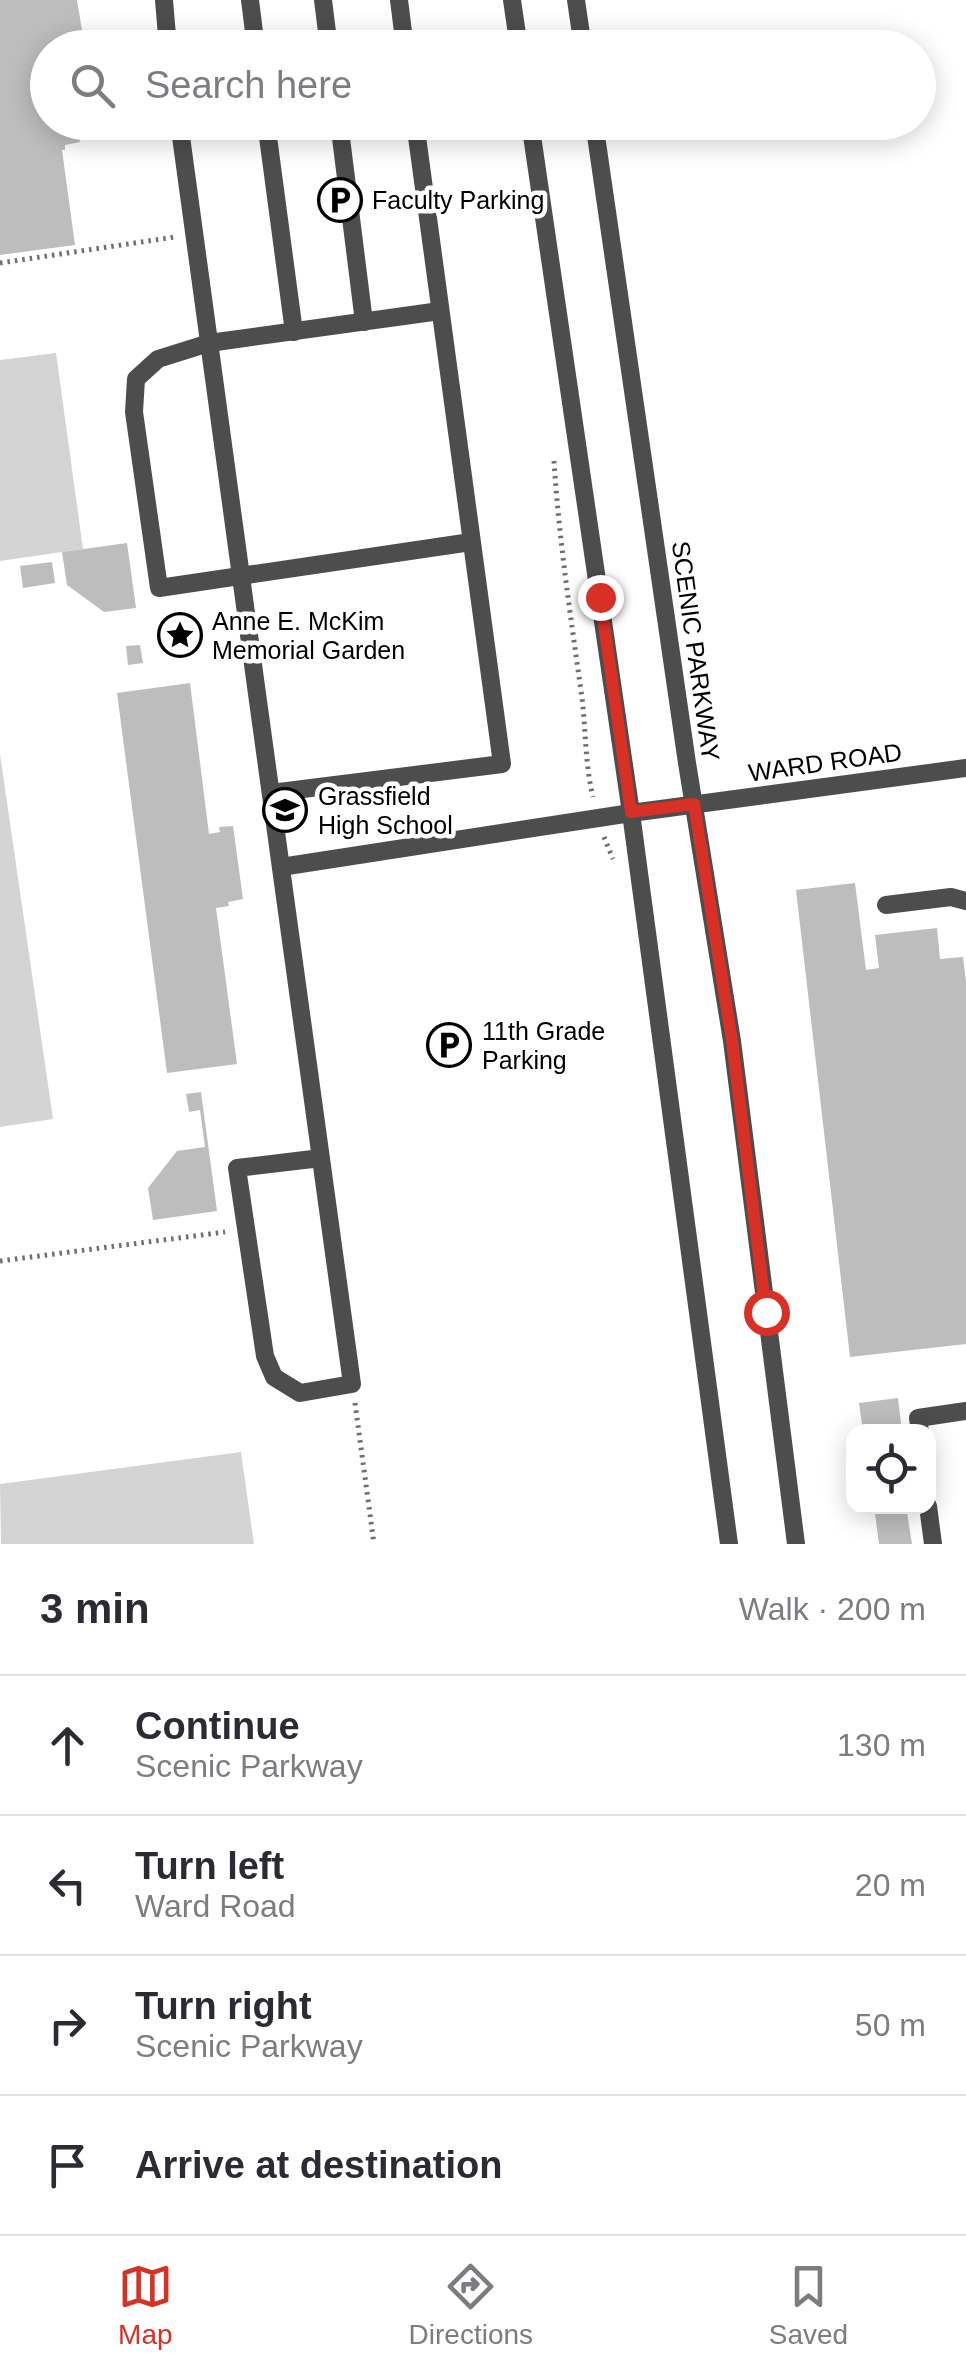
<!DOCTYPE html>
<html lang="en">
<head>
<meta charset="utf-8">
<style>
  body { margin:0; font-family:Arial,sans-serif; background:#f7f7f7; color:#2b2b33 }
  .controls { position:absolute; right:30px; bottom:30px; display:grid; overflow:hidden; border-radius:20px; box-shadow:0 5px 25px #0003 }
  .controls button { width:90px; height:90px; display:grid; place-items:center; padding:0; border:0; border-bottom:2px solid #e1e1e2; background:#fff; color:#2b2b33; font:50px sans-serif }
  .stop { position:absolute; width:30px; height:30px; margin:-22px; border:8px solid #d93025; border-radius:50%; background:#fff }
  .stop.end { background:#d93025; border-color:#fff; box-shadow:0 2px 10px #0008 }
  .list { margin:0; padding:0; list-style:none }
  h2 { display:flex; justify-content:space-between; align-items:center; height:130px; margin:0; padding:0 40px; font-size:42px }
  h2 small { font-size:32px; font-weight:400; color:#7c7c81 }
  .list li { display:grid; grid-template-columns:65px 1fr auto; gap:30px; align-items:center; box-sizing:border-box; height:140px; padding:0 40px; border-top:2px solid #e1e1e2 }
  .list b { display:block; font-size:38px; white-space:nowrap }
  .list p { margin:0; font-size:32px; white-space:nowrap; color:#7c7c81 }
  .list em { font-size:32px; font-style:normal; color:#7c7c81 }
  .icon { flex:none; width:55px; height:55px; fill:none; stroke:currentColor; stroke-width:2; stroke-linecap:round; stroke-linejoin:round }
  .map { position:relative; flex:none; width:966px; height:1544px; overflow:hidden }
  .search { position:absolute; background:#fff; box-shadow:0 5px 25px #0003; left:30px; right:30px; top:30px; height:110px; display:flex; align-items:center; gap:25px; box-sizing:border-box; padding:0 35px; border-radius:55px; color:#7c7c81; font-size:38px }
  .sheet { height:690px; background:#fff }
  nav { display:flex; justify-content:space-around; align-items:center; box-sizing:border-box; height:140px; border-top:2px solid #e1e1e2; background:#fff; font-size:28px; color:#7c7c81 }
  nav a { display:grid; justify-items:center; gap:5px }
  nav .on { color:#d93025 }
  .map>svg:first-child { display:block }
  .green { fill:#d4d4d4 }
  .building { fill:#bdbdbd }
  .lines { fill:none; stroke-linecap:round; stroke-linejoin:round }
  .path { stroke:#6f6f6f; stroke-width:5; stroke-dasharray:2.5 5; stroke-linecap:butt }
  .minor { stroke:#4d4d4d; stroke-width:18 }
  .route { stroke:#d93025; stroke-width:12 }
  .labels { text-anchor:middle; stroke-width:9; stroke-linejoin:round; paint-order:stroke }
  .poi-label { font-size:25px; fill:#000; stroke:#fff; text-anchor:start }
  .street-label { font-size:25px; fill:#000; stroke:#fff }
</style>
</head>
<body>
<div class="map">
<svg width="966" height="1544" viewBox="0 0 966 1544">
  <rect width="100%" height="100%" fill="#fff"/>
  <!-- green -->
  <g class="green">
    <path d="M56 353 83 549 0 561V360Z"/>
    <path d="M0 754 53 1119 0 1127Z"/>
    <path d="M241 1452 254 1544H1L0 1484Z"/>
  </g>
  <!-- building -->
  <g class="building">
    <path d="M0 0H77L85 48H48V122H77L80 142 65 145V150H62L75 245 0 255Z"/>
    <path d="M127 543 136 608 104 612 67 585 62 552Z"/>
    <path d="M52 562 55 583 23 588 20 566Z"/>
    <path d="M140 645 143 663 128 665 126 646Z"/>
    <path d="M190 683 209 834 220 832 219 827 233 826 243 899 228 902 229 906 216 908 237 1064 167 1073 117 693Z"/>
    <path d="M855 883 866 970 879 968 875 935 937 928 940 959 963 957 966 982V1344L850 1357 796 890Z"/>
    <path d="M201 1092 217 1211 153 1220 148 1188 177 1151 205 1147 200 1110 189 1112 186 1094Z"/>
    <path d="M898 1398 902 1432H863L859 1403Z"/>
    <path d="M874 1506H906L912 1544H879Z"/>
  </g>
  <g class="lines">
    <!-- path -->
    <g class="path">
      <path d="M0 263 175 237"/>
      <path d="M554 461C559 540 571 619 582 698 586 731 585 765 593 797"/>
      <path d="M604 837 613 859"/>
      <path d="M0 1261 225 1232"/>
      <path d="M355 1403 374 1544"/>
    </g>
    <!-- minor -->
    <g class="minor">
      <path d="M164 0 168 48"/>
      <path d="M250 0 256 48"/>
      <path d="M323 0 329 48"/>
      <path d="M399 0 405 48"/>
      <path d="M512 0 519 48"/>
      <path d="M576 0 583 48"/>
      <path d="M179 122C236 543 294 963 352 1384L300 1393 274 1377 265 1356 237 1168 321 1158"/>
      <path d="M266 122 294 332"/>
      <path d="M339 122 364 322"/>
      <path d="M530 122 631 813 729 1544"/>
      <path d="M594 122 687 763 732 1041 796 1544"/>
      <path d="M440 311 209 343 158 359 136 379 134 412 159 588 471 542"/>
      <path d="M271 793 502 764 415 122"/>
      <path d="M281 867 631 813 966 768"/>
      <path d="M886 905 951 897 966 901"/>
      <path d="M920 1432 918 1418 966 1411"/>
      <path d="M928 1506 933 1544"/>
    </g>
  </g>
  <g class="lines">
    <!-- route -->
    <path class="route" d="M600 597 631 812 694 804 732 1041 766 1312"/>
  </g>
  <!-- icons -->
  <defs>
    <g id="parking-ring" transform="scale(2.25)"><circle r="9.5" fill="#fff" stroke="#000" stroke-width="1.5"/><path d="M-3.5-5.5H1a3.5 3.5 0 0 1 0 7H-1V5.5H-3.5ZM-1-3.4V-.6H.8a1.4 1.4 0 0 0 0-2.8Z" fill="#000"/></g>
    <g id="sight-ring" transform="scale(2.25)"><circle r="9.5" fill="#fff" stroke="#000" stroke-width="1.5"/><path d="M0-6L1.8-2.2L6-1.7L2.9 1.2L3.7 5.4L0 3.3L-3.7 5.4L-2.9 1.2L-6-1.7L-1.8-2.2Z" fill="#000"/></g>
    <g id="school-ring" transform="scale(2.25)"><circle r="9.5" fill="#fff" stroke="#000" stroke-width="1.5"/><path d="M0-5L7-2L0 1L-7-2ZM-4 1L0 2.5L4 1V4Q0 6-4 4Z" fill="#000"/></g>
  </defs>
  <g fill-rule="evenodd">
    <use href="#parking-ring" x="340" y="200"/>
    <use href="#sight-ring" x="180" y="635"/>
    <use href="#school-ring" x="285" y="810"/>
    <use href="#parking-ring" x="449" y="1045"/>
  </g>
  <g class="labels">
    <!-- poi labels -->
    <g class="poi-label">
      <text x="372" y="209">Faculty Parking</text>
      <text x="212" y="630">Anne E. McKim<tspan x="212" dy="29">Memorial Garden</tspan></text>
      <text x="318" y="805">Grassfield<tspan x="318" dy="29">High School</tspan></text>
      <text x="482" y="1040">11th Grade<tspan x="482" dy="29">Parking</tspan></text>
    </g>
    <!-- street labels -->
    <g class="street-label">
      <text transform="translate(696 651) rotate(82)" y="9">SCENIC PARKWAY</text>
      <text transform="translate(825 762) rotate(-8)" y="9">WARD ROAD</text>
    </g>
  </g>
</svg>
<div class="controls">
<button><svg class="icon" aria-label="locate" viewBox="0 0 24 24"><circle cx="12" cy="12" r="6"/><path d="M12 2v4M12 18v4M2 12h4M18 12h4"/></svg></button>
</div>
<div class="stop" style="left:766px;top:1312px"></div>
<div class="stop end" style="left:600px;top:597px"></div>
<div class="search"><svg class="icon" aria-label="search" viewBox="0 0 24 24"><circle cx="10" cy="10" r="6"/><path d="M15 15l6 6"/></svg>Search here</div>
</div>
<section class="sheet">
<h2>3 min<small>Walk · 200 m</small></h2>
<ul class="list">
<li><svg class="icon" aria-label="ahead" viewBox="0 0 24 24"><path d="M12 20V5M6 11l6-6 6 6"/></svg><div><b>Continue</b><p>Scenic Parkway</p></div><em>130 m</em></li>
<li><svg class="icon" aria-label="left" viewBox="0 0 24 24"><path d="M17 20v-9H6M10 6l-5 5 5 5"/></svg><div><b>Turn left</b><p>Ward Road</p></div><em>20 m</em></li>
<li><svg class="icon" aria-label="right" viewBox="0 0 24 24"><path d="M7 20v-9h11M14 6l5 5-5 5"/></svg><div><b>Turn right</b><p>Scenic Parkway</p></div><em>50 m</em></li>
<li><svg class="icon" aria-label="arrive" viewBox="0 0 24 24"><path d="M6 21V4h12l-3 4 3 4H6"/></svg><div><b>Arrive at destination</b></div></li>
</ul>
</section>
<nav>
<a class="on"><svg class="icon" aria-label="map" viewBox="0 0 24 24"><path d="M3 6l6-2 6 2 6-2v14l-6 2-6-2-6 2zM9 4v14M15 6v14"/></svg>Map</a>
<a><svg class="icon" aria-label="directions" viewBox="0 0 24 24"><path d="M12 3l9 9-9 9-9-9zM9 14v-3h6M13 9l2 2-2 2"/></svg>Directions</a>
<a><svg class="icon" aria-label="saved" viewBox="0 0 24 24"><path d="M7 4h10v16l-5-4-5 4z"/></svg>Saved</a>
</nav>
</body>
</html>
